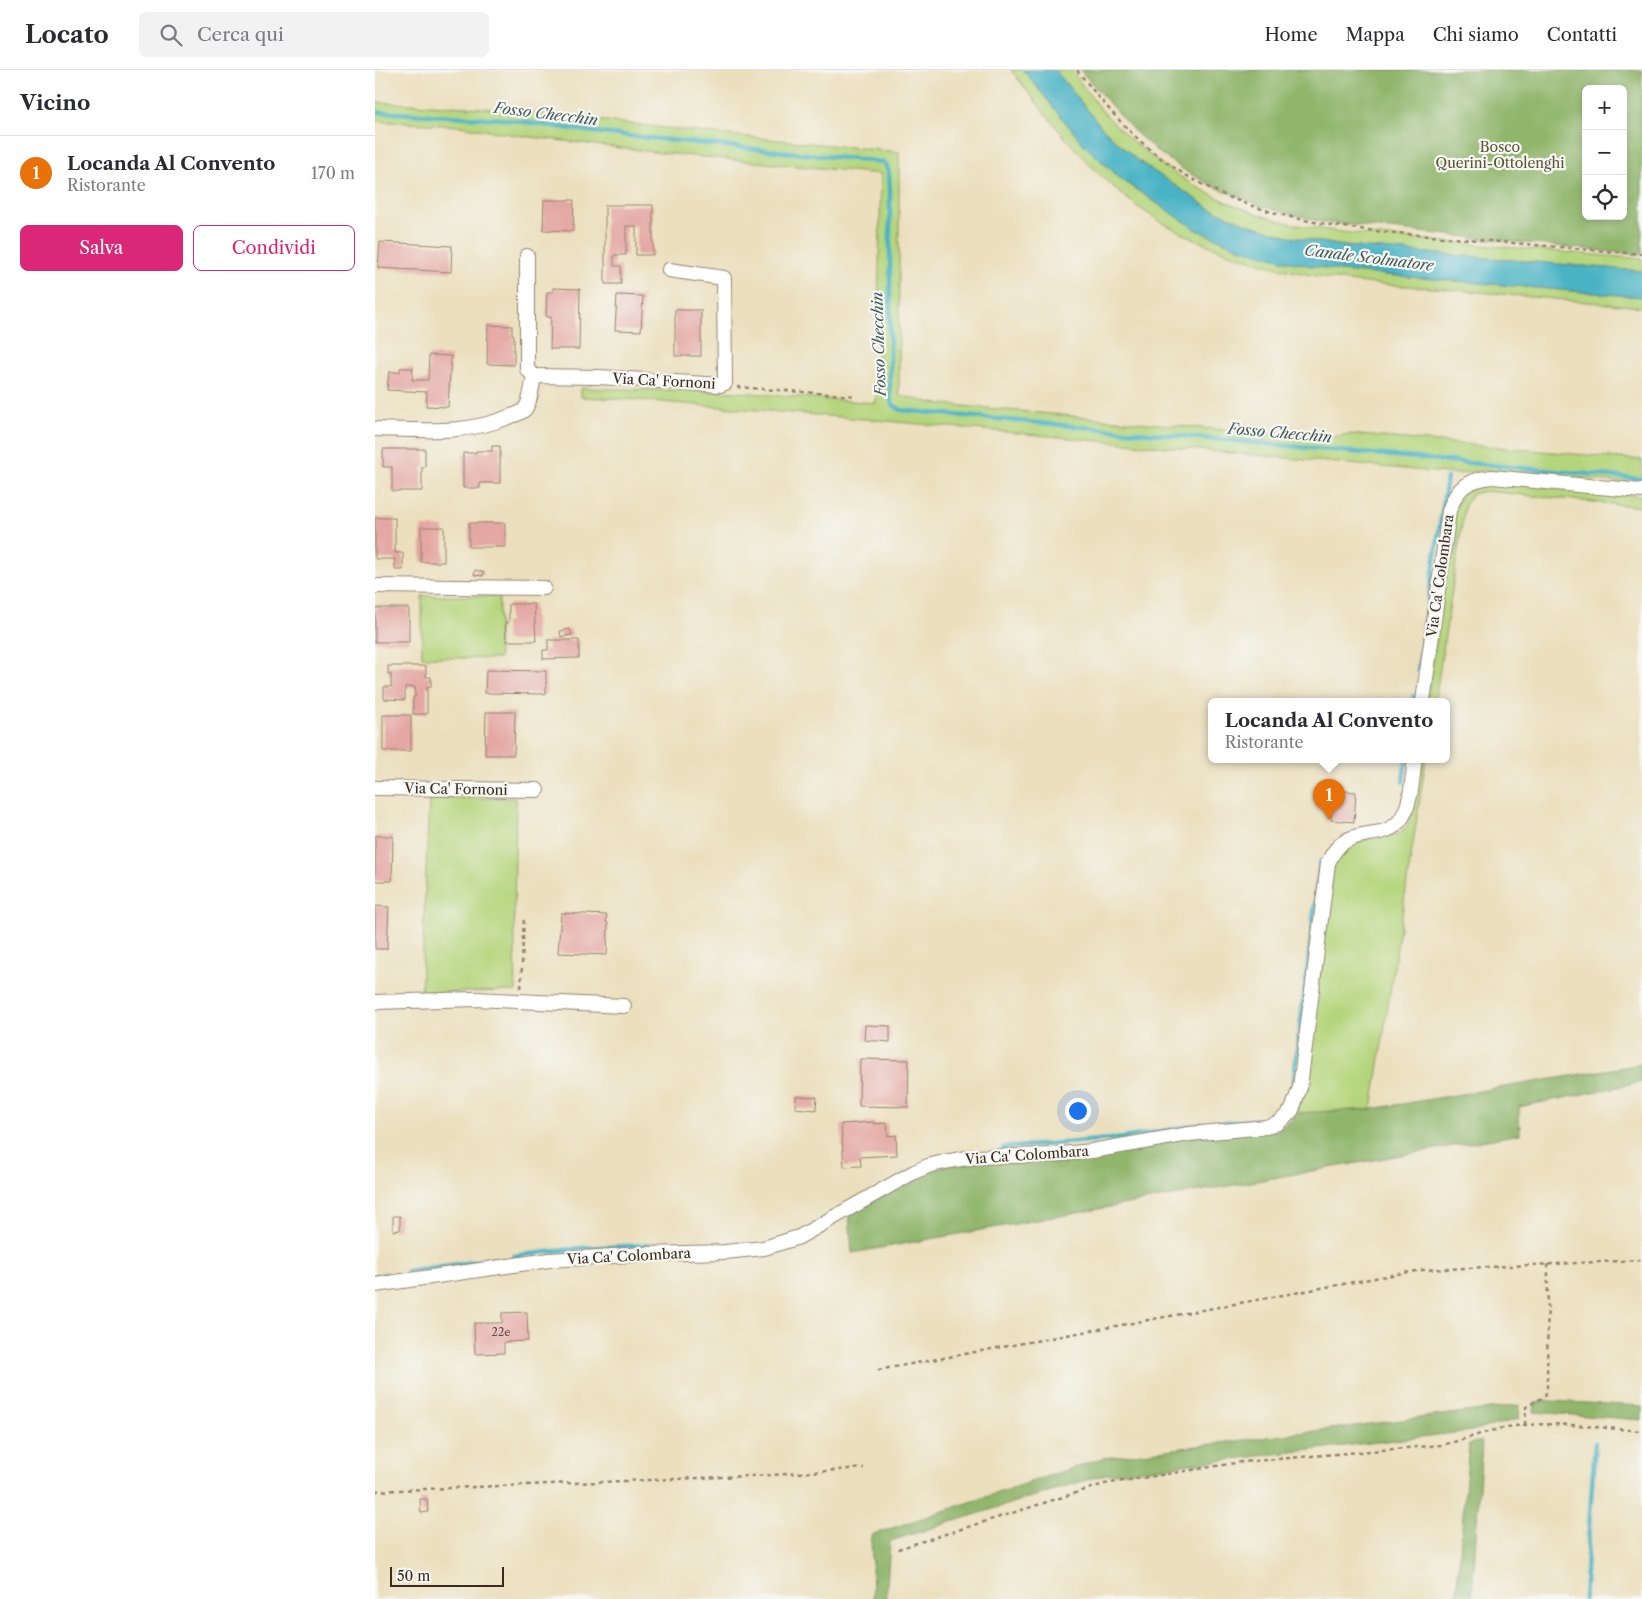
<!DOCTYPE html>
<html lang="it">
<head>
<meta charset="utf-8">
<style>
  body { margin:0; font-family:"Libre Caslon Text",serif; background:#f2f2f3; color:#2b2b33 }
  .controls { position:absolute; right:15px; top:15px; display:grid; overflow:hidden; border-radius:8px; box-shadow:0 2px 8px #0003 }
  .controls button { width:45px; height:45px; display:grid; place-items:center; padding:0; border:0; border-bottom:1px solid #e1e1e2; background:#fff; color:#2b2b33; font:25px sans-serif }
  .scale { position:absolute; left:15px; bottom:12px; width:114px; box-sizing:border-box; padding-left:5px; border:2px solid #3b2a1e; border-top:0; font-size:14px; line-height:18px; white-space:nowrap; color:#3b2a1e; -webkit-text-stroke:4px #f6f6f2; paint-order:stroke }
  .you { position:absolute; left:702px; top:1040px; width:18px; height:18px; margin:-12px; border:4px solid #fff; border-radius:50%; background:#1a73e8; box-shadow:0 0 0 8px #1a73e833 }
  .badge { display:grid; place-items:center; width:32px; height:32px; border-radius:50%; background:#db2777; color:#fff; font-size:16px; font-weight:700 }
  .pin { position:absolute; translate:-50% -41px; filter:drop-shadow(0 1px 2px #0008) }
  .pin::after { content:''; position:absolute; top:26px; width:18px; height:15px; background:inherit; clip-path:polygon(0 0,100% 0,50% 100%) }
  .popup { position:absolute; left:833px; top:628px; width:242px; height:65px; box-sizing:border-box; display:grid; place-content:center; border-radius:8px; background:#fff; filter:drop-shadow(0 1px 4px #0005); font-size:16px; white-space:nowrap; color:#7c7c81 }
  .popup b { font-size:19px; color:#2b2b33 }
  .popup::after { content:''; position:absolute; left:50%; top:100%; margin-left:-10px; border:10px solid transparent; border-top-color:#fff }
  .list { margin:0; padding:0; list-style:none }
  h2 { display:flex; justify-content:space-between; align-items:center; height:65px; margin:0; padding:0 20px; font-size:21px }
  h2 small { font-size:16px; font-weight:400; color:#7c7c81 }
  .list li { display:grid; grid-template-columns:32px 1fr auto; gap:15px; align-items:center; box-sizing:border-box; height:75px; padding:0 20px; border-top:1px solid #e1e1e2 }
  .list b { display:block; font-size:19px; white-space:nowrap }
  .list p { margin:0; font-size:16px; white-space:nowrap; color:#7c7c81 }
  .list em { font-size:16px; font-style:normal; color:#7c7c81 }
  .actions { display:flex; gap:10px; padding:15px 20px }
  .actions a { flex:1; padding:11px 0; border:1px solid #db2777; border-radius:8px; text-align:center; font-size:18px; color:#db2777 }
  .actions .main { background:#db2777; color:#fff }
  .icon { flex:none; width:28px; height:28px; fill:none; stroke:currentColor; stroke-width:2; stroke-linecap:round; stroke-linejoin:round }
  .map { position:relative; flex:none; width:1267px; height:1529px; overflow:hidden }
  header { display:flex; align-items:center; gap:30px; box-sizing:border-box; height:70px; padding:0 25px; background:#fff; border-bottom:1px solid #e1e1e2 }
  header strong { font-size:24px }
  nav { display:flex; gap:28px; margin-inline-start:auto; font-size:18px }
  .search { width:350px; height:45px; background:#f2f2f3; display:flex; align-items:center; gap:12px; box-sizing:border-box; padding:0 18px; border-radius:8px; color:#7c7c81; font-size:19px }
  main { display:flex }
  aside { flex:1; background:#fff }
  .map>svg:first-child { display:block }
  .green { fill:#b5d57c; stroke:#78804d }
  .forest { fill:#90b66c; stroke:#667045; fill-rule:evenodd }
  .water { fill:#48b3c5; stroke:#426e72 }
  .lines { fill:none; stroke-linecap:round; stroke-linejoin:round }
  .stream { stroke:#48b3c5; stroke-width:4.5 }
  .building { fill:#e4a7a3 }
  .minor-casing { stroke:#93846e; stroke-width:16 }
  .path { stroke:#93846e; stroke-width:2.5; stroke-dasharray:4 4; stroke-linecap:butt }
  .minor { stroke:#fff; stroke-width:14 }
  .labels { text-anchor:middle; stroke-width:4.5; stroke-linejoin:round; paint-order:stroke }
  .number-label { font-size:11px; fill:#65493f }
  .park-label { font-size:14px; fill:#5a5536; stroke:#f6f6f2 }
  .street-label { font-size:14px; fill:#3b2a1e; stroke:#f6f6f2 }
  .water-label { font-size:15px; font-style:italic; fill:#405a58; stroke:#f6f6f2 }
</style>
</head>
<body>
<header>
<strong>Locato</strong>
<div class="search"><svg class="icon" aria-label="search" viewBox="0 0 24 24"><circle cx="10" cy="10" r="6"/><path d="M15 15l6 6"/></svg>Cerca qui</div>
<nav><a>Home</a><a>Mappa</a><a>Chi siamo</a><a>Contatti</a></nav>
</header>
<main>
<aside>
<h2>Vicino<small></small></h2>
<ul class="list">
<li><span class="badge" style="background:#e8710a">1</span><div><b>Locanda Al Convento</b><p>Ristorante</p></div><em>170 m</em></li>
</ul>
<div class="actions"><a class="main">Salva</a><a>Condividi</a></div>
</aside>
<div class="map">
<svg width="1267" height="1529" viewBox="0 0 1267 1529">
  <rect width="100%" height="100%" fill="#f6f6f2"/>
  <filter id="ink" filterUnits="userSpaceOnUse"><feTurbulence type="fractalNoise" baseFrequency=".02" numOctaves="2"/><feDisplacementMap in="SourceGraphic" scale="10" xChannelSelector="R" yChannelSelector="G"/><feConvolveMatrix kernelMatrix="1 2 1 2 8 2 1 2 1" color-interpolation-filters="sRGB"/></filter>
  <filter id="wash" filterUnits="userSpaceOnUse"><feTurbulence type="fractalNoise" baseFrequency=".0096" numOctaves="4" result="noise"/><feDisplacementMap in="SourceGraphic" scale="20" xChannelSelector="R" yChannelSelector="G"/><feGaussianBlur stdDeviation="1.12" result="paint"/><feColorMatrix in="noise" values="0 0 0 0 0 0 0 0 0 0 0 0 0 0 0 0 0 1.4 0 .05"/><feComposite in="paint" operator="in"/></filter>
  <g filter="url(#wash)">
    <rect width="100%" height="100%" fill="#ebdfbd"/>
    <!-- green -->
    <g class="green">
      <path d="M636 0H648L710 76 747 110 822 160 864 178 911 191 965 201 1267 227V237C1202 231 1136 225 1071 219 1036 216 1000 215 966 210 903 201 838 183 783 150 723 114 679 55 636 0Z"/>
      <path d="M680 0H696C707 14 717 29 728 42 777 96 843 136 914 153 961 164 1012 166 1060 171 1129 177 1198 183 1267 189V201L969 176 917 167 872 154 834 138 762 90 728 59Z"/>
      <path d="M0 32 127 39 334 63 524 82V325L557 333 946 369 974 364 1267 390V414L1109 400 1082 404 501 350 263 330 206 327V318L362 322 501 333 506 104 287 83 148 66 85 56 0 51Z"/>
      <path d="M1113 412 1267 426V437L1110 421 1097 424 1090 435 1060 631H1052L1079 442 1087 423Z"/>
      <path d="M47 526H124V589L47 587Z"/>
      <path d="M1044 689H1051L997 1039 922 1043 959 791 974 775 985 771 1020 765 1027 761 1033 754 1039 726Z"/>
      <path d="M54 728H141L139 840 141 921 46 923Z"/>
    </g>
    <!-- forest -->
    <g class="forest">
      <path d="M705 0H1267V185L947 152 889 137 842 118 812 102 783 82 758 60ZM1211 19H1248V146H1211Z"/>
      <path d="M1267 994V1012L1144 1037 1145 1064 477 1183 474 1144 541 1107 571 1096 908 1056 916 1051 922 1043 997 1039Z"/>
      <path d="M1174 1331 1267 1336V1350L1159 1342 1160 1333Z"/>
      <path d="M1145 1335 1144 1349 1096 1361 731 1404 515 1471 511 1529H498L496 1465 728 1388Z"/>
      <path d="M1107 1371 1097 1529H1081L1094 1374Z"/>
    </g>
    <!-- water -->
    <path class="water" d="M648 0H680L728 59 762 90 834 138 872 154 917 167 969 176 1267 201V227L965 201 911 191 864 178 822 160 747 110 710 76Z"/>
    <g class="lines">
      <!-- stream -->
      <g class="stream">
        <path d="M0 42 128 49 226 63 508 92C516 99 514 109 515 119V329L518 335 526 340 1267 409"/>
        <path d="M1043 601 1072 408"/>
        <path d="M1039 631V626"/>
        <path d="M1028 712 1031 689"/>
        <path d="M918 1015 945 792"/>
        <path d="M628 1078 748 1068 815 1056 881 1050"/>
        <path d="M139 1186 207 1178 277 1175"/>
        <path d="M32 1201 119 1189"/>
        <path d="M0 1206 12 1204"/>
        <path d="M1209 1529 1220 1373"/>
      </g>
    </g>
    <g id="blocks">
      <!-- building -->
      <g class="building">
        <path d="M169 130H199L198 161 168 160Z"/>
        <path d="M230 135H278V185H261V156H251V185H239V196H246V214H230Z"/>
        <path d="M5 172 77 176 76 202 3 198Z"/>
        <path d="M178 218 205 219 204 279H175L176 247H171L172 222H178Z"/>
        <path d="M242 225 268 226 266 261 240 260Z"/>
        <rect x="300" y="240" width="26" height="46"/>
        <path d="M113 255 137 256V264L139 265V295L112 294Z"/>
        <path d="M54 285 76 286 73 337 51 336 52 322 12 320 14 302H25V298H38L37 310H53Z"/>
        <path d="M117 376H125V413H105V418H88V383H101V381H117Z"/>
        <path d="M8 379H50V397H47V421H17V397H8Z"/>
        <path d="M0 448H20V483H28V500H20V489H0Z"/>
        <rect x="94" y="453" width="36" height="24"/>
        <rect x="46" y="457" width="23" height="35"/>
        <path d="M100 500 109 502 108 506 99 505Z"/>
        <path d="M134 534H159L161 571H131L130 553 134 552Z"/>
        <rect x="0" y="538" width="34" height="34"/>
        <path d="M195 559 197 565 186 567 185 561Z"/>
        <path d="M173 570H204V588L168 589V580H173Z"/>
        <path d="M13 596H51V607H56V617H52V644H38V627H40V617H30V630L9 629V617H16V604H13Z"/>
        <path d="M111 600 171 601V624L110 623Z"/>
        <path d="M111 642H140L139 685H110Z"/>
        <rect x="8" y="645" width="28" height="36"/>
        <path d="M958 720 981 722 979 752 956 750Z"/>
        <path d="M0 766H18L17 811H0Z"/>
        <path d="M0 836 14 837 12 879H0Z"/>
        <path d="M186 843 232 845 231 852 233 853 232 885 183 883Z"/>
        <path d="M490 955 515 956V972L489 970Z"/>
        <path d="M485 989 534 990 533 1037 484 1036Z"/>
        <path d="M421 1026 442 1027 441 1040 420 1038Z"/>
        <path d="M499 1052V1054L512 1053 513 1066 521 1065 522 1085 485 1087 486 1096 469 1097 466 1054Z"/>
        <path d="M18 1146H25V1160L18 1161Z"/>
        <path d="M152 1242 153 1271 129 1272V1283L100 1284 99 1253H127V1243Z"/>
        <path d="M45 1429H52L53 1442 46 1443Z"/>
      </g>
    </g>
  </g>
  <g filter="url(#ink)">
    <use href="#blocks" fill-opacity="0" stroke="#93846e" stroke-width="1"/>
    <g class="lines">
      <!-- minor casing -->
      <g class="minor-casing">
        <g id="minor">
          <path d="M152 186V299L159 306"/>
          <path d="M0 359C45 360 93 365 136 346 140 345 147 342 150 339 156 331 157 316 159 306L224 307 345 315 350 313 349 208 294 200"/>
          <path d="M0 516 169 518"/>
          <path d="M1048 631 1074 441C1082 417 1092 410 1117 407L1267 421"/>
          <path d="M0 718 162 720"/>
          <path d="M0 932 101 929 249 936"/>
          <path d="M0 1215 174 1190 271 1184 350 1182 389 1178 424 1167 539 1102 553 1096 569 1092 598 1087 677 1085 717 1081 814 1064 891 1057 903 1053 910 1047 917 1040 925 1017 953 793C971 750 1008 775 1026 749 1037 733 1037 708 1040 689"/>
        </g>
      </g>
      <!-- path -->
      <g class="path">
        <path d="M702 0C733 40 765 77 809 104 892 155 985 160 1079 168 1141 173 1204 179 1267 184"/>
        <path d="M362 317 480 326"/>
        <path d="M146 918 149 846"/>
        <path d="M503 1300 1022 1204 1048 1200 1267 1190"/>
        <path d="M1150 1355 1151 1337 1170 1326 1172 1319 1173 1193"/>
        <path d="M0 1421 398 1405 489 1398"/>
        <path d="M523 1479 729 1414 867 1392 1066 1375C1091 1370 1115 1359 1140 1356 1182 1351 1225 1358 1267 1361"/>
      </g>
      <!-- minor -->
      <use href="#minor" class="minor"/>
    </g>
  </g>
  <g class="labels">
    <!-- number labels -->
    <g class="number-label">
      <text x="126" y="1266">22e</text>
    </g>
    <!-- park labels -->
    <g class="park-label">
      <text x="1125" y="82">Bosco<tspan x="1125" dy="16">Querini-Ottolenghi</tspan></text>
    </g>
    <!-- street labels -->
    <g class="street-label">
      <text transform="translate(289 311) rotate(3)" y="5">Via Ca' Fornoni</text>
      <text transform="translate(1065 506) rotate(-82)" y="5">Via Ca' Colombara</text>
      <text transform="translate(81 719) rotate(1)" y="5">Via Ca' Fornoni</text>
      <text transform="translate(652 1085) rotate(-4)" y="5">Via Ca' Colombara</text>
      <text transform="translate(254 1186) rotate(-3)" y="5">Via Ca' Colombara</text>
    </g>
    <!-- water labels -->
    <g class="water-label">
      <text transform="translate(171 44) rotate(7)" y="5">Fosso Checchin</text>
      <text transform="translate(994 188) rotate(7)" y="5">Canale Scolmatore</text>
      <text transform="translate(504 274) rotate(-92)" y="5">Fosso Checchin</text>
      <text transform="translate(905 363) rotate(5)" y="5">Fosso Checchin</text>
    </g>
  </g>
</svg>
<div class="controls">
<button>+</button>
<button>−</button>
<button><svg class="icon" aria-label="locate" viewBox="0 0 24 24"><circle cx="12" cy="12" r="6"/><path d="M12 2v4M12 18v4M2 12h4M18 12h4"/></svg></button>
</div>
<div class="scale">50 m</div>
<div class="you"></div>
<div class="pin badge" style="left:954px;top:750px;background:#e8710a">1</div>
<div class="popup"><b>Locanda Al Convento</b>Ristorante</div>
</div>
</main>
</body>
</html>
